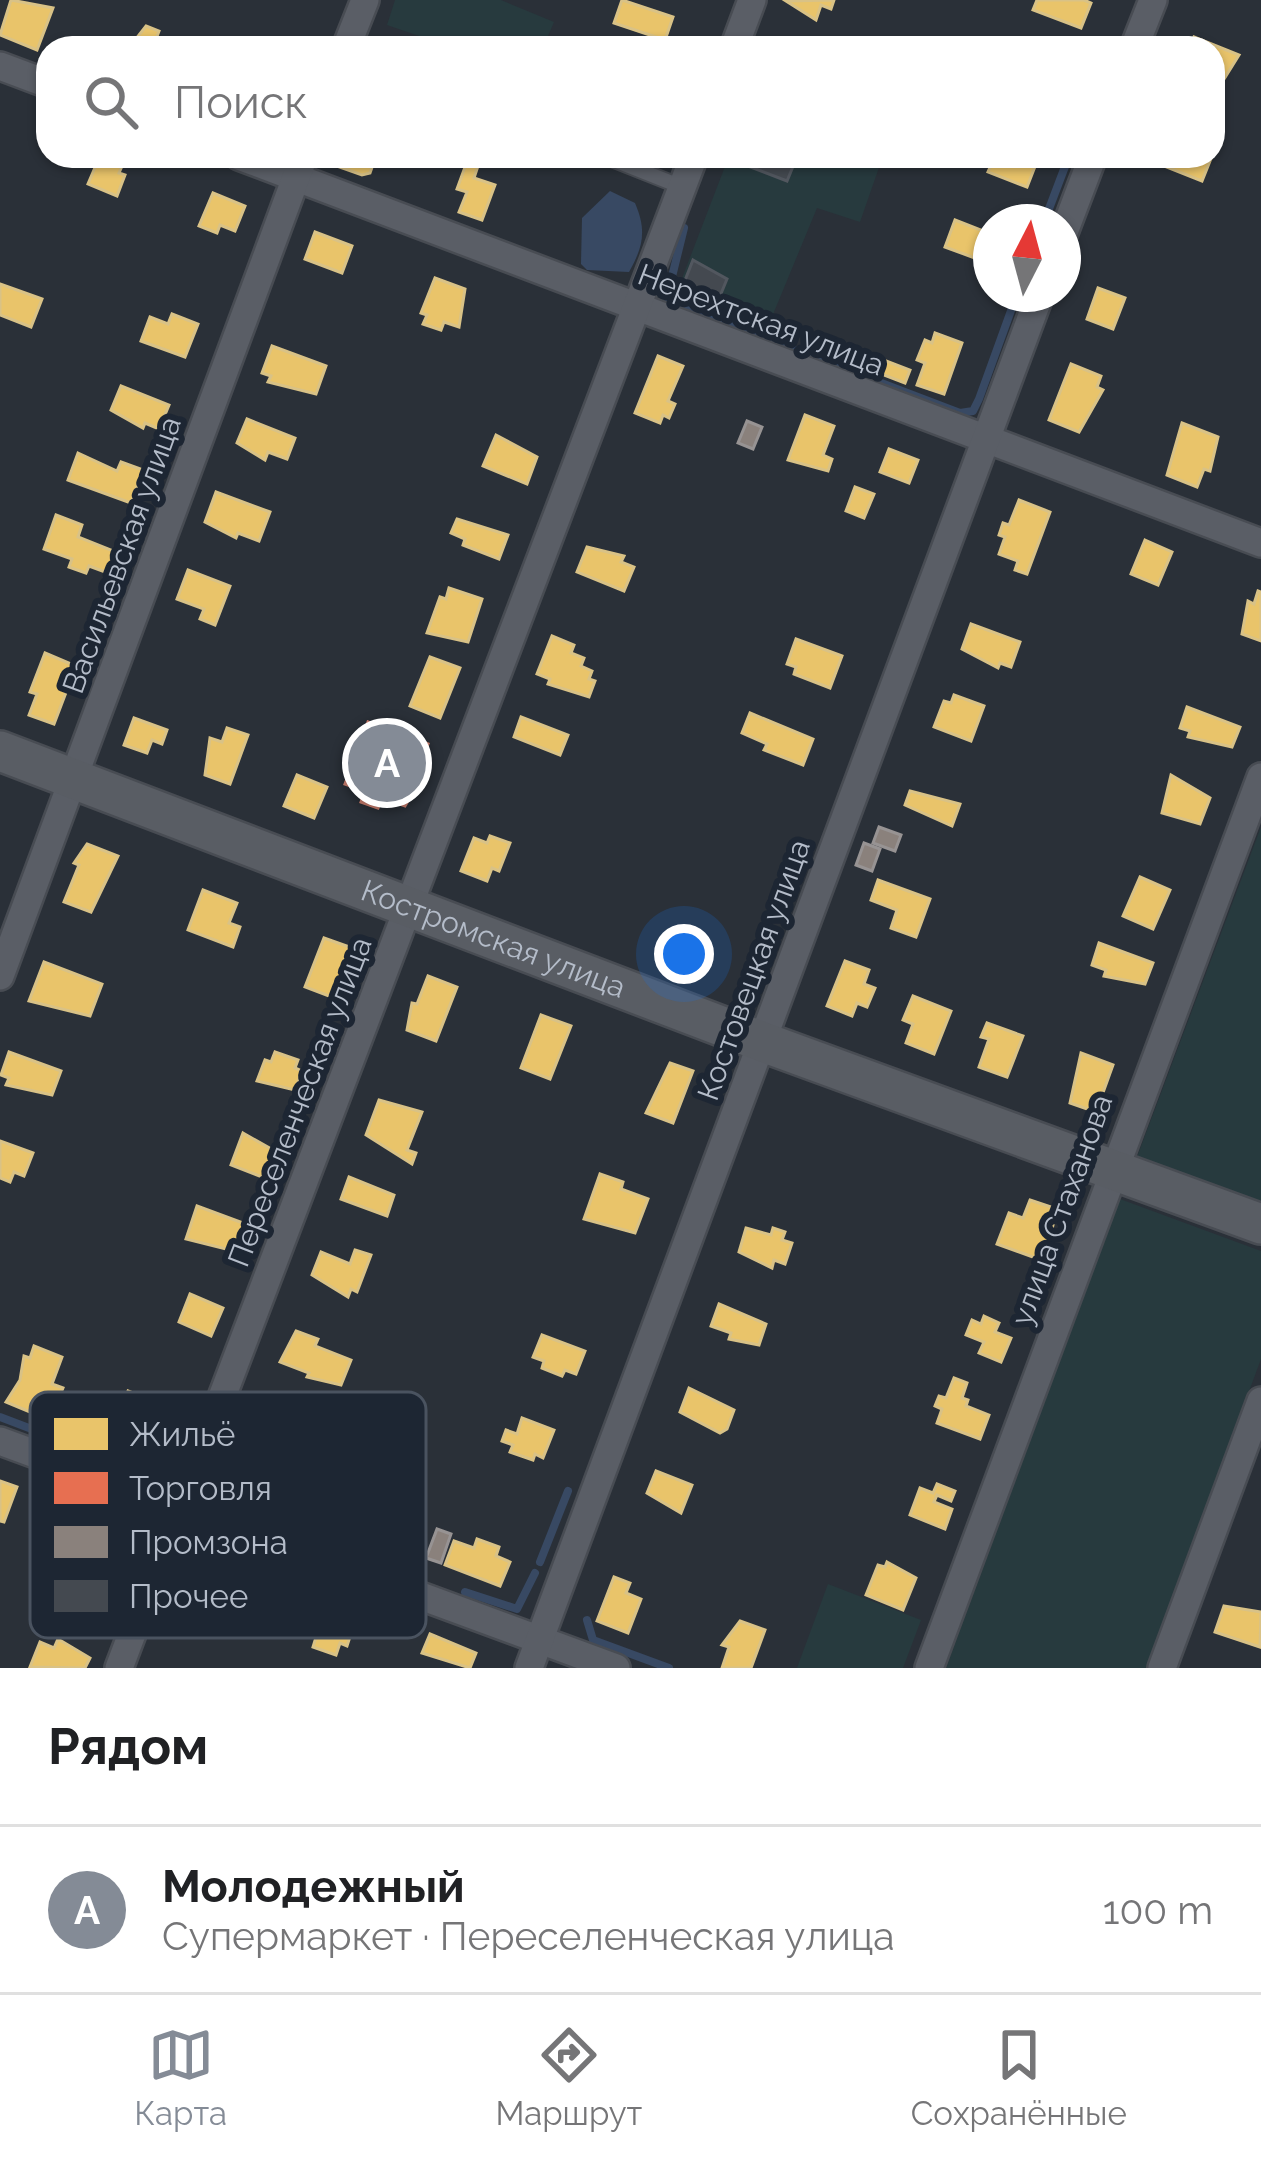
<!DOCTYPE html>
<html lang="ru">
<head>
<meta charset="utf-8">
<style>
  body { margin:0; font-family:Raleway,sans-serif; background:#f2f2f2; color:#202124 }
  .compass { position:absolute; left:973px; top:204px; width:108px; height:108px; border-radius:50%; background:#fff; box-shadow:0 3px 9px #0004; rotate:6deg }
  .you { position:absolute; left:684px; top:954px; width:42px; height:42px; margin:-30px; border:9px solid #fff; border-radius:50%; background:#1a73e8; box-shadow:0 0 0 18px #1a73e833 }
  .badge { display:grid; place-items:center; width:78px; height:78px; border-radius:50%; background:#848b96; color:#fff; font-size:39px; font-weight:700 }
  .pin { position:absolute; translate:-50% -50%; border:6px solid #fff; box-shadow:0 3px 12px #0006 }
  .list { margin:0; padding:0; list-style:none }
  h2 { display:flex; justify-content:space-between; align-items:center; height:156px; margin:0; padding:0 48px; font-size:51px }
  h2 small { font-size:39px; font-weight:400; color:#757577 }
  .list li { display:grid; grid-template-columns:78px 1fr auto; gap:36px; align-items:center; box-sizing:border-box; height:168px; padding:0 48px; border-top:3px solid #e0e0e0 }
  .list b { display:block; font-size:45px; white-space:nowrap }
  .list p { margin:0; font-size:39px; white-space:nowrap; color:#757577 }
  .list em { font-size:39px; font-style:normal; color:#757577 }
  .icon { flex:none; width:66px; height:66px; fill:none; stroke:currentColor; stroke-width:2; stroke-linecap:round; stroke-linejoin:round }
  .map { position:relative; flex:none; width:1261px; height:1668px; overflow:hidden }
  .search { position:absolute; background:#fff; box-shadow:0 3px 9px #0004; left:36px; right:36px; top:36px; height:132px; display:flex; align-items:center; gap:30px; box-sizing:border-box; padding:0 42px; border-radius:36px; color:#757577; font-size:45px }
  .sheet { height:324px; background:#fff }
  nav { display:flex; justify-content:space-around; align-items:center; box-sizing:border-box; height:168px; border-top:3px solid #e0e0e0; background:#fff; font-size:33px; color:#757577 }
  nav a { display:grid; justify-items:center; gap:6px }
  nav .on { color:#848b96 }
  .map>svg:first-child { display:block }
  .green { fill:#273a3e }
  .water { fill:#384963 }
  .homes { fill:#e9c46a; stroke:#d9c286; stroke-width:3 }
  .shops { fill:#e76f51; stroke:#d88675; stroke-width:3 }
  .industry { fill:#8a817c; stroke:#979393; stroke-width:3 }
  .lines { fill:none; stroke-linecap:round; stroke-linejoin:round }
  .stream { stroke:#384963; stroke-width:8 }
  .building { fill:#444950; stroke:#52575f; stroke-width:3 }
  .lane-casing { stroke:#484c53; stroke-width:18 }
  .street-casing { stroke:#484c53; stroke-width:32 }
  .secondary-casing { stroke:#484c53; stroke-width:44 }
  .path { stroke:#5d636a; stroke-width:4.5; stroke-dasharray:9 9; stroke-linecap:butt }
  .lane { stroke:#5a5e66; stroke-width:14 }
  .street { stroke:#5a5e66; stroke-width:27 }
  .secondary { stroke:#595d64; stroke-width:39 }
  .labels { text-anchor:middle; stroke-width:12; stroke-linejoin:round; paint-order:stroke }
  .street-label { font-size:30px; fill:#b4bcc9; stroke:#1d2633 }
  .key { fill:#1d2633; stroke:#4a5360; stroke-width:3 }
  .key-label { font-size:33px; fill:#b4bcc9 }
</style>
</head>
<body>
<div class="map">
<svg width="1261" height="1668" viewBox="0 0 1261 1668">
  <rect width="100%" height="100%" fill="#2a3038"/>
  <!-- green -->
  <g class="green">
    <path d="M395 0H501L554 22 543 48H454L387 25Z"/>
    <path d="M729 156H883L860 222 817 208 767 329 676 294Z"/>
    <path d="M1261 827V1203L1137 1157Z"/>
    <path d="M1120 1199 1261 1251V1359L1146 1668H946Z"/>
    <path d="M828 1584 921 1620 903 1668H797Z"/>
  </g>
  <!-- water -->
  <path class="water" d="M610 191 635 203C647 231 643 247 629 272L587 270 581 264 582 218Z"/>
  <!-- homes -->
  <g class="homes">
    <path d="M11 0 53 8 37 50 0 35Z"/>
    <path d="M622 0 673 17 665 40 614 23Z"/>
    <path d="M834 0 831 9 821 5 816 20 786 1Z"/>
    <path d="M1037 0H1084L1091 3 1081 28 1033 10Z"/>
    <path d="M146 26 159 31 156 39 173 48 132 44Z"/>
    <path d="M1194 37 1239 55 1221 84 1213 81V48H1190Z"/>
    <path d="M100 156 123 164 119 173 125 175 117 196 88 184Z"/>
    <path d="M341 156H376L370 173 362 175 337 166Z"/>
    <path d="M995 156 1036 164 1027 187 988 172Z"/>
    <path d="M1164 156H1212L1202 181 1164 166Z"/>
    <path d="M468 159 479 163 474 178 495 185 482 220 459 212 467 192 457 189Z"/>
    <path d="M213 193 245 206 235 231 220 225 217 233 199 226Z"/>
    <path d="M955 220 991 234V264L945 247Z"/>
    <path d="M315 232 352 246 342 273 305 259Z"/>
    <path d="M435 278 465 289 459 327 444 322 441 330 423 324 427 315 421 313Z"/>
    <path d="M0 284 42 299 31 327 0 315Z"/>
    <path d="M1098 288 1125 298 1113 329 1087 319Z"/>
    <path d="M172 314 198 324 185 357 141 341 150 317 168 324Z"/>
    <path d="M935 333 962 343 944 394 917 385 925 363 917 360 925 340 932 343Z"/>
    <path d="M272 346 326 366 316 394 268 382 271 376 262 373Z"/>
    <path d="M860 351 910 370 905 383 855 364Z"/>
    <path d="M658 356 683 366 668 401 675 404 669 418 663 415 660 423 635 413Z"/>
    <path d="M1071 364 1101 376 1097 387 1103 390 1079 432 1049 420Z"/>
    <path d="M121 386 169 405 159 429 145 423 143 428 111 410Z"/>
    <path d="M805 415 834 426 823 455 832 459 828 471 788 460Z"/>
    <path d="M247 419 295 438 287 459 268 452 265 460 237 443Z"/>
    <path d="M1182 423 1218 437 1210 471 1204 469 1197 487 1167 475Z"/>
    <path d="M496 435 537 457 527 484 483 466Z"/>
    <path d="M889 449 918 460 909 483 880 472Z"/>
    <path d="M78 453 117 471 121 462 143 470 131 503 68 480Z"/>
    <path d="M855 487 874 494 864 518 846 511Z"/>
    <path d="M216 492 270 512 259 541 238 533 236 538 205 522Z"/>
    <path d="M1019 500 1050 512 1027 574 1015 570 1018 561 999 554 1005 537 999 535 1003 523 1009 525Z"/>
    <path d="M56 515 82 525 78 537 116 552 108 573 89 566 86 573 69 567 72 559 44 549Z"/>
    <path d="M457 519 508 535 499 559 463 545 465 539 451 533Z"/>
    <path d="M1145 540 1172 552 1158 585 1131 574Z"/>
    <path d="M587 547 624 556 621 562 634 567 624 591 577 572Z"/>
    <path d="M188 570 230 586 215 625 200 619 204 609 177 599Z"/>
    <path d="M449 588 482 599 468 642 427 633 440 597 446 599Z"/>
    <path d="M1258 591 1261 592V641L1242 634 1248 601 1254 604Z"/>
    <path d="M971 624 1020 642 1011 667 1000 663 998 668 962 649Z"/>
    <path d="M552 636 574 645 571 653 584 658 581 666 592 671 589 679 595 681 589 697 548 684 550 679 537 674Z"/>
    <path d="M796 639 842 656 830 688 794 674 796 667 787 664Z"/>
    <path d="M45 653 76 666 54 724 29 715 37 694 30 692Z"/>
    <path d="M430 657 460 668 440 718 410 706Z"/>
    <path d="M954 695 984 706 971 741 934 727 944 701 951 703Z"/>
    <path d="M1187 707 1240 727 1232 747 1188 737 1190 731 1180 728Z"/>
    <path d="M750 713 813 739 803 765 764 750 767 744 742 733Z"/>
    <path d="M521 717 568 735 560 755 514 737Z"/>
    <path d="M134 718 167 730 162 744 152 740 147 753 124 745Z"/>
    <path d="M227 728 248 735 230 784 205 775 210 738 222 742Z"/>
    <path d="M297 775 327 787 314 818 284 806Z"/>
    <path d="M1171 775 1210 798 1200 824 1162 813Z"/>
    <path d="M910 791 960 804 952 826 905 805Z"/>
    <path d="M490 836 510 843 499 871 492 868 487 881 461 871 474 838 487 843Z"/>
    <path d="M87 844 118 856 91 912 64 902 79 865 74 863Z"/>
    <path d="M1140 877 1170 890 1153 929 1123 916Z"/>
    <path d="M878 880 930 899 916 937 891 928 897 910 871 900Z"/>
    <path d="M203 890 237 903 229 923 240 927 233 947 188 930Z"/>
    <path d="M324 938 355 949 337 999 305 987Z"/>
    <path d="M1099 943 1153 963 1145 984 1104 976 1106 970 1092 965Z"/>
    <path d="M845 961 869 970 864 984 875 988 867 1007 857 1003 852 1016 827 1006Z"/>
    <path d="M44 962 102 984 90 1016 29 1001Z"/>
    <path d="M428 976 457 987 436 1041 407 1030 412 1003 417 1004Z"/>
    <path d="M913 996 951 1011 934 1054 906 1043 913 1024 903 1020Z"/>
    <path d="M541 1015 571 1026 550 1079 521 1068Z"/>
    <path d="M987 1023 1023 1036 1007 1077 979 1067 989 1039 981 1037Z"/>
    <path d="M9 1052 61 1071 52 1095 6 1085 9 1078 1 1075Z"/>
    <path d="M275 1052 298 1060 295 1068 302 1071 295 1090 257 1081 265 1060 271 1062Z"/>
    <path d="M1081 1053 1113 1065 1096 1112 1070 1103Z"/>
    <path d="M670 1063 693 1071 673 1123 646 1113Z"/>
    <path d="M379 1100 422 1112 407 1150 416 1153 412 1164 366 1135Z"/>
    <path d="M243 1133 280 1154 270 1180 231 1165Z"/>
    <path d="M0 1141 33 1153 24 1176 14 1172 10 1182 0 1178Z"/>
    <path d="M600 1174 623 1182 621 1189 648 1199 635 1233 584 1219Z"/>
    <path d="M349 1177 394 1195 387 1216 341 1199Z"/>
    <path d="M1030 1200 1057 1209 1044 1261 997 1244 1009 1213 1023 1218Z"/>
    <path d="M197 1206 251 1226 242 1253 186 1239Z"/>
    <path d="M746 1228 771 1235 773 1228 785 1232 782 1240 792 1243 785 1264 774 1260 772 1268 739 1252Z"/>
    <path d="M355 1250 371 1255 357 1292 351 1289 348 1297 312 1275 321 1252 350 1264Z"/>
    <path d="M190 1294 223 1308 211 1336 179 1322Z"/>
    <path d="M719 1304 766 1324 759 1345 729 1339 731 1333 711 1326Z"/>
    <path d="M984 1316 999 1323 995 1332 1011 1338 1001 1362 979 1353 984 1342 966 1335 972 1320 981 1324Z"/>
    <path d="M296 1331 318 1339 315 1346 351 1360 341 1385 307 1377 309 1373 280 1362Z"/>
    <path d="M542 1335 585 1351 576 1374 565 1370 562 1376 542 1368 544 1361 533 1357Z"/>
    <path d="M34 1346 62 1357 52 1384 63 1388 57 1403 48 1400 42 1417 6 1402 20 1380 24 1356 30 1358Z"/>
    <path d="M954 1378 967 1383 962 1398 968 1400 966 1406 989 1415 980 1439 937 1423 942 1409 935 1406 939 1396 946 1398Z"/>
    <path d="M689 1388 734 1410 727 1429 720 1433 680 1412Z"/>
    <path d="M128 1391 148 1399 139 1420 171 1432 160 1461 117 1445 131 1409 122 1405Z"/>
    <path d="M522 1418 554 1430 543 1458 535 1454 533 1460 510 1452 513 1445 502 1441 506 1430 517 1434Z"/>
    <path d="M656 1471 692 1485 681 1513 647 1493Z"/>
    <path d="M0 1481 17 1487 4 1522 0 1521Z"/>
    <path d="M937 1484 955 1491 951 1501 937 1495 934 1502 952 1509 945 1529 910 1515 920 1488 933 1493Z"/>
    <path d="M477 1539 499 1547 496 1556 510 1562 500 1586 445 1565 454 1541 474 1548Z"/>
    <path d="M887 1562 916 1578 903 1610 866 1595 878 1565 885 1567Z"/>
    <path d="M614 1577 630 1583 626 1593 641 1599 628 1633 597 1621Z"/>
    <path d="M326 1605 357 1615 347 1646 340 1643 336 1655 313 1647Z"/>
    <path d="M1224 1606 1261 1612 1260 1647 1215 1632Z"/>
    <path d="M740 1621 765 1630 751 1668H722L729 1647 722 1645Z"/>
    <path d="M430 1634 476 1653 470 1668 422 1653Z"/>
    <path d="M58 1639 90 1658 85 1668 30 1667 40 1642 54 1648Z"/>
  </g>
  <!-- shops -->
  <path class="shops" d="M368 722 428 744 413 783 418 784 405 806 382 798 378 808 361 802 365 791 345 784Z"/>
  <!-- industry -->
  <g class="industry">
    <path d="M747 421 762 427 753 449 738 443Z"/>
    <path d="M879 827 901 835 895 851 873 843Z"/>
    <path d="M864 843 880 849 872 871 856 865Z"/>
    <path d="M437 1529 451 1534 441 1563 426 1558Z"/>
  </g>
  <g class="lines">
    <!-- stream -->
    <g class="stream">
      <path d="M1044 222 1069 156"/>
      <path d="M684 228 666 301 960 413 973 411 979 399 1017 294"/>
      <path d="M0 1417 171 1482 182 1464"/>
      <path d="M540 1562 568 1491"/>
      <path d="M465 1592 517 1609 535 1573"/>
      <path d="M587 1620 593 1640 669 1668"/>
    </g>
  </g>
  <!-- building -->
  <g class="building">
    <path d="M733 156H788L796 159 787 181 732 160Z"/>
    <path d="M693 260 727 279 720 296 708 291 706 298 682 288Z"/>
  </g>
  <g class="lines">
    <!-- lane casing -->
    <g class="lane-casing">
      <path id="lane" d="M609 158 682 187"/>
    </g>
    <!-- street casing -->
    <g class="street-casing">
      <g id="street">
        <path d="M346 48 365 0"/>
        <path d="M734 48 752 0"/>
        <path d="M1134 48 1153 0"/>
        <path d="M0 66 48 84"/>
        <path d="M239 156 1261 543"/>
        <path d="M1063 235 1093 156"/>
        <path d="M0 976 304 156"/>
        <path d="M0 1441 616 1668"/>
        <path d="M119 1668 694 156"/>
        <path d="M529 1668 1040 294"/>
        <path d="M929 1668 1261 777"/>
        <path d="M1162 1668 1261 1401"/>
      </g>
    </g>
    <!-- secondary casing -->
    <g class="secondary-casing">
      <g id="secondary">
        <path id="s1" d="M0 751 763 1042 1261 1224"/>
      </g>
    </g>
    <!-- path -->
    <path class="path" d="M109 1457 123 1417"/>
    <!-- lane -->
    <use href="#lane" class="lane"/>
    <!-- street -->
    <use href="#street" class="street"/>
    <!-- secondary -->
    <use href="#secondary" class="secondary"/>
  </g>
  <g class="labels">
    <!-- street labels -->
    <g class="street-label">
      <text transform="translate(761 320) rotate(21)" y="10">Нерехтская улица</text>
      <text transform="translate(122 555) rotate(-70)" y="10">Васильевская улица</text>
      <text dy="10" stroke="none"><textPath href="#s1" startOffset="528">Костромская улица</textPath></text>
      <text transform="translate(754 970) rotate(-70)" y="10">Костовецкая улица</text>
      <text transform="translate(300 1102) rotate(-69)" y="10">Переселенческая улица</text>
      <text transform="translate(1062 1210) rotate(-70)" y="10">улица Стаханова</text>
    </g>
  </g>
  <!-- legend -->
  <rect x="30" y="1392" width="396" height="246" rx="18" class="key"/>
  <rect x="54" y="1418" width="54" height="32" fill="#e9c46a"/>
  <rect x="54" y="1472" width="54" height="32" fill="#e76f51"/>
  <rect x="54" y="1526" width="54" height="32" fill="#8a817c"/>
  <rect x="54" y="1580" width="54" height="32" fill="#444950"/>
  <g class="key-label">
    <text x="129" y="1446">Жильё</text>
    <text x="129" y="1500">Торговля</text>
    <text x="129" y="1554">Промзона</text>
    <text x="129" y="1608">Прочее</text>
  </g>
</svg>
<svg class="compass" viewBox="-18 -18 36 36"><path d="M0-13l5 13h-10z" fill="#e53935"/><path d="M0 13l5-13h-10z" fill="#757577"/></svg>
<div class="you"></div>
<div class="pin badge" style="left:387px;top:763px">A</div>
<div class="search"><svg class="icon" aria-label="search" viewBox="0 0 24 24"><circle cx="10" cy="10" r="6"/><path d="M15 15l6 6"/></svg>Поиск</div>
</div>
<section class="sheet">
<h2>Рядом<small></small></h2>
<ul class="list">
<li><span class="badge">A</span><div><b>Молодежный</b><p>Супермаркет · Переселенческая улица</p></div><em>100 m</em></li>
</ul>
</section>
<nav>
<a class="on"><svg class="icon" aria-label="map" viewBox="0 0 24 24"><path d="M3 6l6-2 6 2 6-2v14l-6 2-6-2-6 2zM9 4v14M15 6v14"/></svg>Карта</a>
<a><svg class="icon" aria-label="directions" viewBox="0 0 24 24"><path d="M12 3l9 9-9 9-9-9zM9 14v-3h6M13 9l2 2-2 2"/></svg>Маршрут</a>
<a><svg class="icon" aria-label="saved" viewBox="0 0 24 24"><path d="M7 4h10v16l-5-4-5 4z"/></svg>Сохранённые</a>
</nav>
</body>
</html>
